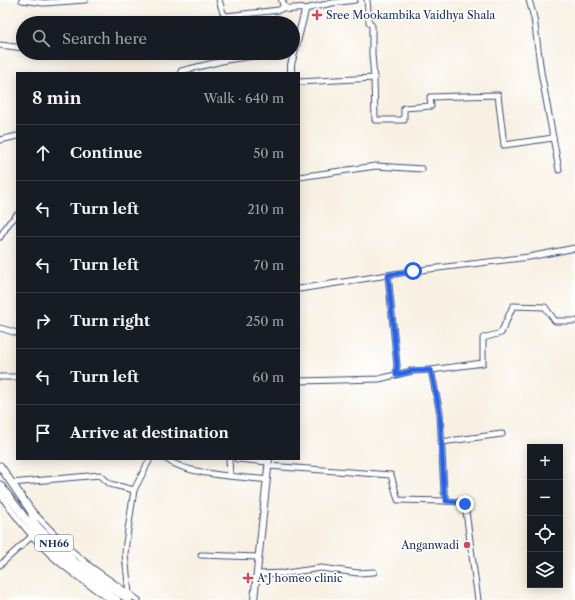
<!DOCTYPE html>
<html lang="en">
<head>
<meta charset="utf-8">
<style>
  body { margin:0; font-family:"Libre Caslon Text",serif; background:#20242c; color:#f1f3f6 }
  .controls { position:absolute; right:12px; bottom:12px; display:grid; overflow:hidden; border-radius:0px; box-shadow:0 2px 10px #0003 }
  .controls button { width:36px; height:36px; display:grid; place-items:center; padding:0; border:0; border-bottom:1px solid #363941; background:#171b24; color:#f1f3f6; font:20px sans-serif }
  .stop { position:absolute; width:12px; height:12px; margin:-9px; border:3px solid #2563eb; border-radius:50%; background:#fff }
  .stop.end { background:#2563eb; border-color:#fff; box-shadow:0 1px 4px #0008 }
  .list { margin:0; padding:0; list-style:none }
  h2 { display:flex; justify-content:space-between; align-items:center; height:52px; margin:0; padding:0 16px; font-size:17px }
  h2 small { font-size:13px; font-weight:400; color:#9ea1a6 }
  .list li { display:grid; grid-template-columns:26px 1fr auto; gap:12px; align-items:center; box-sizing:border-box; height:56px; padding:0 16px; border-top:1px solid #363941 }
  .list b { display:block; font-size:15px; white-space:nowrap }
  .list em { font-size:13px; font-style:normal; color:#9ea1a6 }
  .icon { flex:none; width:22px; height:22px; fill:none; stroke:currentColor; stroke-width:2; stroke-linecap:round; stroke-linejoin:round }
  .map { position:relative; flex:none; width:575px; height:600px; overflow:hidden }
  .search { position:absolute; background:#171b24; box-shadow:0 2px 10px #0003; left:16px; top:16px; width:284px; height:44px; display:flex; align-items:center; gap:10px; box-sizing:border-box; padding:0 14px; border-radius:22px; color:#9ea1a6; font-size:15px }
  .panel { position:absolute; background:#171b24; box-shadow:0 2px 10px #0003; left:16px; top:72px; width:284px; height:388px; border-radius:0px }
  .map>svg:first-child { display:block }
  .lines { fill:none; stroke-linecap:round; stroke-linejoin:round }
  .minor-casing { stroke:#3c4c72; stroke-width:7 }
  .major-casing { stroke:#3c4c72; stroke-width:8 }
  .highway-casing { stroke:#3c4c72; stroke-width:9 }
  .minor { stroke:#fff; stroke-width:5 }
  .major { stroke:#fff; stroke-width:6 }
  .highway { stroke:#fff; stroke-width:7 }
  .route { stroke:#2563eb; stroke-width:5 }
  .poi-dot { fill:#d1495b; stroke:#fff; stroke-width:1.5 }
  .labels { text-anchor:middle; stroke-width:3.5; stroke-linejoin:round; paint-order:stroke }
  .shield { fill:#fff; stroke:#5f6d8e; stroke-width:1 }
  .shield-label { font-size:10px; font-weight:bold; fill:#1b2f5e }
  .poi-label { font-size:11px; fill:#1b2f5e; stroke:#fff; text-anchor:start }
</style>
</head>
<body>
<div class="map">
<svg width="575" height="600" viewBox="0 0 575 600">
  <rect width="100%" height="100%" fill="#fff"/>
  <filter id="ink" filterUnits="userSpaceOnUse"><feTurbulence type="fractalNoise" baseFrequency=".025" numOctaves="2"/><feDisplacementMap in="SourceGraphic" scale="8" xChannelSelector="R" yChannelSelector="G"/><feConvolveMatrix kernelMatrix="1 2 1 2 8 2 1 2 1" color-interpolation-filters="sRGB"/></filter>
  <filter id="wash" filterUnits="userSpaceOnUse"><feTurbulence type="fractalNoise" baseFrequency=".012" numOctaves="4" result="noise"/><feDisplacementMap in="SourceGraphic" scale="16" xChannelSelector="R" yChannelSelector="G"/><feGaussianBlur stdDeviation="0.9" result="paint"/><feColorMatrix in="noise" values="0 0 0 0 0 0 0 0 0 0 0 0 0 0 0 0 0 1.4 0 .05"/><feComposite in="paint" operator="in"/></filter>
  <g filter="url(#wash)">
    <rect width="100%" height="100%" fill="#f8f1e3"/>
  </g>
  <g filter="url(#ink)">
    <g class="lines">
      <!-- minor casing -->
      <g class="minor-casing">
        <g id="minor">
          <path d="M22 0 44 3 85 0"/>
          <path d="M219 0 223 13 226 16 279 10 284 7"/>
          <path d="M529 0 534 18 541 72 559 170"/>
          <path d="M305 9 332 3 355 0"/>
          <path d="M0 45 23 48"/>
          <path d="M30 53H44"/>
          <path d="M181 73V71L226 60 274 53"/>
          <path d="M374 78 375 120H404V108L431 106 430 97 498 95 504 145 553 138"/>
          <path d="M299 82 374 78 372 54V26L369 22 367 0"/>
          <path d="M0 140 17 136"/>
          <path d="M299 177 376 166 422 169"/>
          <path d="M0 237 9 223 17 215"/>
          <path d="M388 275 397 365 396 375"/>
          <path d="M299 289 413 271 529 257 575 248"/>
          <path d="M0 328 17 333"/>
          <path d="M431 370 483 363V338L501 333 513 306 545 307 555 321H575"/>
          <path d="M0 377H17"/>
          <path d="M299 381 379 379 412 371 431 370 440 413 444 492 446 496V501L460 502 465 504 478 600"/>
          <path d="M441 442 502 434"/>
          <path d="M166 459C190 476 238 476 267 480"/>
          <path d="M229 459 230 476"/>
          <path d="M237 459 268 462"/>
          <path d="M268 466 391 475 398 500 446 501"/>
          <path d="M11 483 100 475 110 484 134 490"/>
          <path d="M0 494C19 522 39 547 65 567 80 579 95 589 110 600"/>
          <path d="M32 511 67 547 91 567 138 600"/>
          <path d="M201 555 258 557"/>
          <path d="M0 565 32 536"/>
          <path d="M257 574 286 573 321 568 358 573 374 572"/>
          <path d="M129 594 125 554 126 543 134 490 150 459"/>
        </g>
      </g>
      <!-- major casing -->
      <g class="major-casing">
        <g id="major">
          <path d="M282 0 284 7 288 9 302 8 305 11 291 65V73"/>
          <path d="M254 600 269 459"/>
        </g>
      </g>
      <!-- highway casing -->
      <g class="highway-casing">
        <g id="highway">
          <path d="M0 466 31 511 34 522 40 529 75 562 129 600"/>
          <path d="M0 485 41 539 70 565 117 600"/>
        </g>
      </g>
      <!-- minor -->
      <use href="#minor" class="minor"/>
      <!-- major -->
      <use href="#major" class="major"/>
      <!-- highway -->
      <use href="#highway" class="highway"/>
    </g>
  </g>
  <g class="lines" filter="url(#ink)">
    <!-- route -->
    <path class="route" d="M413 271 388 275 397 365 396 375 412 371 431 370 440 413 444 492 446 496V501L460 502 465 504"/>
  </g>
  <!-- markers -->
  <g class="poi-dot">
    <path d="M315 9h4v4h4v4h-4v4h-4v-4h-4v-4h4z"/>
    <circle cx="467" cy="545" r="4"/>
    <path d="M246 572h4v4h4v4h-4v4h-4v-4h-4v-4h4z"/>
  </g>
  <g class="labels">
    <!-- shield labels -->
    <rect class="shield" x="35" y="535" width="38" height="16" rx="3"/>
    <g class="shield-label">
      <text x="54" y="547">NH66</text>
    </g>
    <!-- poi labels -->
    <g class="poi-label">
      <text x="326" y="19">Sree Mookambika Vaidhya Shala</text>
      <text x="459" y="549" text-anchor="end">Anganwadi</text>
      <text x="257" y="582">A J homeo clinic</text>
    </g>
  </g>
</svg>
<div class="controls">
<button>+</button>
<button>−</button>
<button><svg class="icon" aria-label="locate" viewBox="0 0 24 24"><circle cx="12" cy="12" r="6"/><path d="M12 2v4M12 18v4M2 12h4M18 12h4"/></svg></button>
<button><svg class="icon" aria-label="layers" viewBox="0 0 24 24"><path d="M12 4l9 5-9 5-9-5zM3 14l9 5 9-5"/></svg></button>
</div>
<div class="stop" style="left:413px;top:271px"></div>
<div class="stop end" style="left:465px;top:504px"></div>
<div class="search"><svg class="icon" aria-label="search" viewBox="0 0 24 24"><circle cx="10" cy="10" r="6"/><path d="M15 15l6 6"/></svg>Search here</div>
<section class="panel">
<h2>8 min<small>Walk · 640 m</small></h2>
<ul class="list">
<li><svg class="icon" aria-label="ahead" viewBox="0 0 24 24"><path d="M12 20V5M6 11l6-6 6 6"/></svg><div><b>Continue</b></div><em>50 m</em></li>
<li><svg class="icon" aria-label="left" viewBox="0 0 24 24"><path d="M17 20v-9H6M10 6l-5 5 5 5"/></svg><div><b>Turn left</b></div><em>210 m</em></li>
<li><svg class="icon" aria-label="left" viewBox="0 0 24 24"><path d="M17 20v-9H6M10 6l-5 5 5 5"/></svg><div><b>Turn left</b></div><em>70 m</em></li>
<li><svg class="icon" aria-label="right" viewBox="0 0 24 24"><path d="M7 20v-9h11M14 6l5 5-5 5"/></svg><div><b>Turn right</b></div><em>250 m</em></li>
<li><svg class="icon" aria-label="left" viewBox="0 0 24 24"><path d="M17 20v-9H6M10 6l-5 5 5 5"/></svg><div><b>Turn left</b></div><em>60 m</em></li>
<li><svg class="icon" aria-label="arrive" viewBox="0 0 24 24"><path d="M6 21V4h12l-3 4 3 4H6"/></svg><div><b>Arrive at destination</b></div></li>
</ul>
</section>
</div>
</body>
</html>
